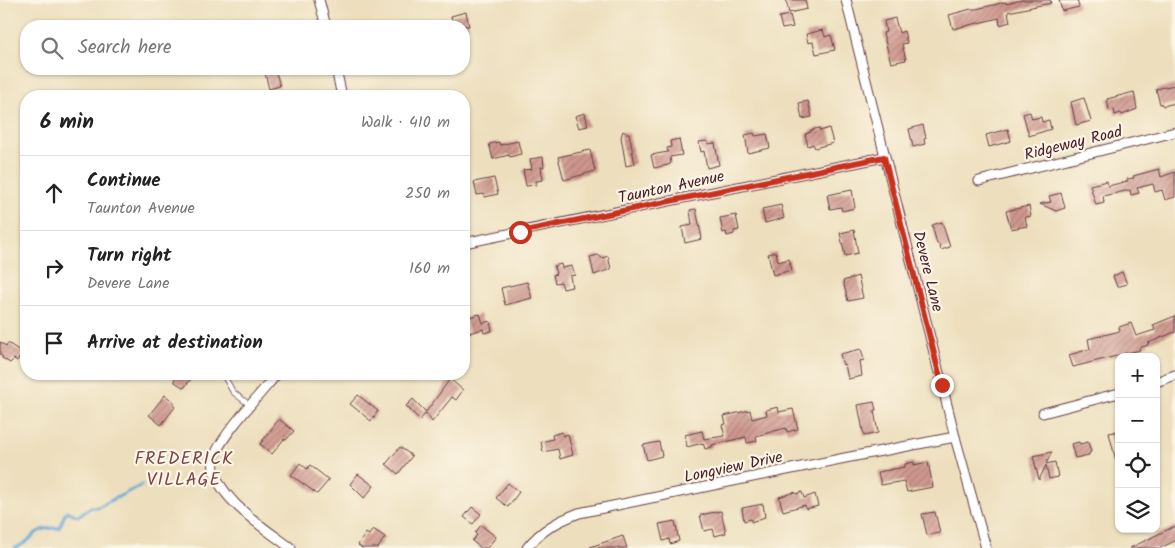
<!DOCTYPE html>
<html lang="en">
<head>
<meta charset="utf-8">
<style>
  body { margin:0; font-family:Kalam,sans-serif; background:#f6f6f6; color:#222 }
  .controls { position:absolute; right:15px; bottom:15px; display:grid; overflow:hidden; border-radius:10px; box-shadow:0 1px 4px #0004 }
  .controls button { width:45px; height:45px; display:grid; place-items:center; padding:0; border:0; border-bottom:1px solid #e0e0e0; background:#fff; color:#222; font:25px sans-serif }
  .stop { position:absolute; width:15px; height:15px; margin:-11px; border:4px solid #c8321e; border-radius:50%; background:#fff }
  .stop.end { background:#c8321e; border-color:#fff; box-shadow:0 1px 5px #0008 }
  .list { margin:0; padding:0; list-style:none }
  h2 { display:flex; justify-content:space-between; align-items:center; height:65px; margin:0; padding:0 20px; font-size:21px }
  h2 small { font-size:16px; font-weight:400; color:#767676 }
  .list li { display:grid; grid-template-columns:32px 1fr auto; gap:15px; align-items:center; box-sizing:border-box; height:75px; padding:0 20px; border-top:1px solid #e0e0e0 }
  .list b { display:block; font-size:19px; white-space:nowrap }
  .list p { margin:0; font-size:16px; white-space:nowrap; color:#767676 }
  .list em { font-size:16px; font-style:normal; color:#767676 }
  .icon { flex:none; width:28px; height:28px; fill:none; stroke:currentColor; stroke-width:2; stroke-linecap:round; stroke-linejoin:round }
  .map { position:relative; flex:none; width:1175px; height:548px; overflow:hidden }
  .search { position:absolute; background:#fff; box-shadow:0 1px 4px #0004; left:20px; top:20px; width:450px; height:55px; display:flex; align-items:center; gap:12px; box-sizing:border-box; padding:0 18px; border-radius:20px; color:#767676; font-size:19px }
  .panel { position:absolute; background:#fff; box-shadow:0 1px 4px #0004; left:20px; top:90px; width:450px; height:290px; border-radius:20px }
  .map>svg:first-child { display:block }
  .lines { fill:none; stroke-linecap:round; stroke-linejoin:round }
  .stream { stroke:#60a8d7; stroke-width:3 }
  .building { fill:url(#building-hatch) }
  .lane-casing { stroke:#623c41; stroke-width:6 }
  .street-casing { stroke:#623c41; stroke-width:11 }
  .lane { stroke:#fff; stroke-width:4.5 }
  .street { stroke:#fff; stroke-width:9 }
  .route { stroke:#c8321e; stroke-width:6 }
  .labels { text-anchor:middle; stroke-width:4.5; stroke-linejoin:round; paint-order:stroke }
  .street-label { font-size:16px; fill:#4a1f2b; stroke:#fcf5e5 }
  .neighbourhood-label { font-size:18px; letter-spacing:1px; fill:#79494e; stroke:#fcf5e5 }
</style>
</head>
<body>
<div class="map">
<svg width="1175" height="548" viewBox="0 0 1175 548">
  <defs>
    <pattern id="building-hatch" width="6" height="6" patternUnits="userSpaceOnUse" patternTransform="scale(1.25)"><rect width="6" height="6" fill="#cf988e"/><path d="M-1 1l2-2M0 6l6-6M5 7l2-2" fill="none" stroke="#aa7b74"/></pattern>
  </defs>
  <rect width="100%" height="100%" fill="#fcf5e5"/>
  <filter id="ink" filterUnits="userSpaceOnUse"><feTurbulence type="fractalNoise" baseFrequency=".02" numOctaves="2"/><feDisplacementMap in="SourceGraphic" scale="10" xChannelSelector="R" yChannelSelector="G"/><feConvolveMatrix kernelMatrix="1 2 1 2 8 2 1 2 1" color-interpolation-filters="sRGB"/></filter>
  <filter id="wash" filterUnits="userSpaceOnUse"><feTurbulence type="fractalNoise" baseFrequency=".0096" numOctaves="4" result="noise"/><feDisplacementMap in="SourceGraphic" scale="20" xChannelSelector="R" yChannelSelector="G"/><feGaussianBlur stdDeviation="1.12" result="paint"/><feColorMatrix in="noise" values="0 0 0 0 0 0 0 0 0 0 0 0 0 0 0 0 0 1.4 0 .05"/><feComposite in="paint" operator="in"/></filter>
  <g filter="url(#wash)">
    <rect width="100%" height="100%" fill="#eddfbd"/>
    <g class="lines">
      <!-- stream -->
      <path class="stream" d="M15 548C36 541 29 527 59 528 63 522 62 517 67 511L78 516 91 507H98L142 485"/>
    </g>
    <g id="blocks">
      <!-- building -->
      <g class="building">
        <path d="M786 0H805L807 9 789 13Z"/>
        <path d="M1022 0H1050L1051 3 1008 12 1010 22 1000 25 999 18 953 29 949 15 971 9H976L1006 2V4Z"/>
        <path d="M1059 0H1077L1079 7 1062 11Z"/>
        <path d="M466 12 469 26H453L451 16Z"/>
        <path d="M790 15 793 27 782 29 779 17Z"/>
        <path d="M895 18 899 33 904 31 907 43 902 44 906 60 891 63 883 33 886 32 884 21Z"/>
        <path d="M823 30 825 37 831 35 835 50 816 54 813 42 808 43 806 34Z"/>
        <path d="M264 69H275L280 86 269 89Z"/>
        <path d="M1175 85V103L1163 106 1162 104H1160L1156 89Z"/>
        <path d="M1134 92 1137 109 1122 115 1121 113 1115 115 1114 109 1109 110 1107 99Z"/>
        <path d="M1084 98 1091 121 1076 125 1071 102Z"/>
        <path d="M808 101 812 117 802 119 799 103Z"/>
        <path d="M1030 112 1032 119 1041 117 1042 122 1049 120 1051 129 1029 136 1023 114Z"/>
        <path d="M585 113 588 126 579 128 575 116Z"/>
        <path d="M923 125 926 138 924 139 925 144 913 147 909 129Z"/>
        <path d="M819 128 820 131 829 128 833 143 815 148 813 144 808 146 805 134 811 132V130Z"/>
        <path d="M1008 129 1011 141 989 147 986 135Z"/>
        <path d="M623 131 626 133H629L635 164 626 166 621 137Z"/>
        <path d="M754 133 755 136 767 134 770 148 748 153 745 135Z"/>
        <path d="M679 139 682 155 670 157 671 163 668 165 654 168 651 155 668 152 667 148 671 147 670 141Z"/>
        <path d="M518 141 521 154 510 157 509 155 493 159 489 144 499 142 500 145Z"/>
        <path d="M707 141 708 144 715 143 719 165 707 168 704 151 701 152 699 142Z"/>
        <path d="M590 150 595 171 564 180 558 157Z"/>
        <path d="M543 157 544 167H541L543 180 536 181V185L526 186 523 170 532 169 530 159Z"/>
        <path d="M1159 169 1161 177 1175 172V197L1165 200 1162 190 1155 192 1153 184 1137 188 1139 193 1131 195 1130 190 1103 196 1104 203 1096 205 1090 185 1107 181 1108 186 1128 181 1127 179 1134 178 1133 176Z"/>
        <path d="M494 178 498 194 485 197 484 194 477 195 474 182Z"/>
        <path d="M852 190 855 208 842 211 841 207 830 209 827 195Z"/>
        <path d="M1061 193 1065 208 1056 211 1040 204 1051 202 1049 196Z"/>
        <path d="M781 205 784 218 765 223 762 209Z"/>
        <path d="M1029 206 1031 216 1025 217 1027 226 1011 229 1006 211Z"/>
        <path d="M696 209 702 239 685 243 682 227 692 225 690 210Z"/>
        <path d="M736 215 739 230 734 231V234L727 236 726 232 723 233 720 218Z"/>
        <path d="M942 222 950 247 941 250 939 244H937L932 225Z"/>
        <path d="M854 230 858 253 845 256 840 233Z"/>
        <path d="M776 252 778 262 789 259 792 270 773 275 768 254Z"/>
        <path d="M598 255 602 258 608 256 611 269 594 275 590 257Z"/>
        <path d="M561 264 562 268 572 266 575 275 570 276 572 287 563 289 561 282 555 283 553 275 556 274 554 266Z"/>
        <path d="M1122 272 1127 284 1117 287 1113 276Z"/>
        <path d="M858 276 863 298 848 301 843 281Z"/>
        <path d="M527 282 532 298 505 305 501 288Z"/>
        <path d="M480 314 483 323 490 321 492 331 484 333 483 329 469 333 465 318Z"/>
        <path d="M1175 316V332L1148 343V345L1139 348 1140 350 1073 367 1069 355 1090 349 1088 339 1120 331 1119 327 1131 323 1136 336 1155 330 1153 325Z"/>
        <path d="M0 342 6 346 8 343 20 351 19 353 22 354 17 361 14 359 10 363 2 358 3 357 0 355Z"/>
        <path d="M861 349 864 360 860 361 862 376 848 379 845 364 843 365 840 354Z"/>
        <path d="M178 374H195L184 388 175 382 174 380Z"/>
        <path d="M450 379 463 390 456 400 452 397 432 422 426 413 420 420 406 406 413 399 426 412Z"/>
        <path d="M165 395 175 403 173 405 175 407 161 425 149 415Z"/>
        <path d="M358 395 378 411 371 421 350 404Z"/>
        <path d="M874 402 876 410H874L878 433 864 436 858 405Z"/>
        <path d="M778 407 779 412 793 409 798 429 787 432 786 428 756 436 757 441 747 443 746 437 712 445V447L705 449 703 443 687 447 685 435 702 431 704 439 725 436 722 425 726 424 724 416 750 410 752 419 767 415 766 410Z"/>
        <path d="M279 419 294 431 286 440 284 439 272 454 260 444Z"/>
        <path d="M1119 431V460L1116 461 1109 433Z"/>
        <path d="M562 432 563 436 568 434 573 455 560 459 558 449 543 452 541 442 553 439 552 435Z"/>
        <path d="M659 442 662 456 647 460 643 445Z"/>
        <path d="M1079 442 1080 444 1088 442 1091 452 1089 453V455L1075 458 1071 444Z"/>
        <path d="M400 447 412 456 398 474 386 464Z"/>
        <path d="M1052 452 1046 464 1055 462 1058 477 1049 479 1046 465 1039 480 1033 456Z"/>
        <path d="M914 462V465L928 462 933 487 907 492 904 481 881 485 878 472 905 467V464Z"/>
        <path d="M300 463 307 469 310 465 329 480 317 494 291 475Z"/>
        <path d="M358 474 374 486 364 498 350 484Z"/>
        <path d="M508 483 519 492 508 507 496 498Z"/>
        <path d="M795 492 796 494 802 492 804 498 815 494 818 506 806 509 805 505 783 511 779 497Z"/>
        <path d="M763 504 765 517 751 522V519L744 521 742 508Z"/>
        <path d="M472 507 481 514 473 524 464 517Z"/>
        <path d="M721 511 726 533 715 536 713 529 704 531 700 515Z"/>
        <path d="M935 512 940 533 927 535 922 514Z"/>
        <path d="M675 521 679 541 670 544 669 539 663 541 659 524Z"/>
        <path d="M481 525 496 537 487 548H481L472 541 477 535 475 533Z"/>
        <path d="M1175 526V541L1160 548H1130Z"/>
        <path d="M373 529 385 537 378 548H362L358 545 366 533 369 535Z"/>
        <path d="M623 536 627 548H590V547Z"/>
      </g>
    </g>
  </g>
  <g filter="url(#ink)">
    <use href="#blocks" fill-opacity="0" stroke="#623c41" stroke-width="1"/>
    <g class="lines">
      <!-- lane casing -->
      <g class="lane-casing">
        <path id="lane" d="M221 374 224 376 233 392 251 406"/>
      </g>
      <!-- street casing -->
      <g class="street-casing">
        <g id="street">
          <path d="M319 0 326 26"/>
          <path d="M846 0 955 437 986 548"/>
          <path d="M336 69 342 96"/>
          <path d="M979 181 1175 132"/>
          <path d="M464 243 884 157"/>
          <path d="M277 374C263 391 217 440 214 459 208 493 267 530 291 548"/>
          <path d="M1156 382 1175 375"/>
          <path d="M1043 413 1119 393"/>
          <path d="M527 548C541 530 558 521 579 513L845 458 955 437"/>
        </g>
      </g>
      <!-- lane -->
      <use href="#lane" class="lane"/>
      <!-- street -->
      <use href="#street" class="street"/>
    </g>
  </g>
  <g class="lines" filter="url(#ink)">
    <!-- route -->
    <path class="route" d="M520 232 884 157 942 385"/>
  </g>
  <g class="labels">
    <!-- street labels -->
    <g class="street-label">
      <text transform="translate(1073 142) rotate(-14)" y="6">Ridgeway Road</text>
      <text transform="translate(671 186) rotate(-12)" y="6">Taunton Avenue</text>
      <text transform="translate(929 271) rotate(76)" y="6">Devere Lane</text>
      <text transform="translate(733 466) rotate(-12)" y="6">Longview Drive</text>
    </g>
    <!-- neighbourhood labels -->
    <g class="neighbourhood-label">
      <text x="184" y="464">FREDERICK<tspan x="184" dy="21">VILLAGE</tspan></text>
    </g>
  </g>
</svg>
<div class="controls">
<button>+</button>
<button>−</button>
<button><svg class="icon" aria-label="locate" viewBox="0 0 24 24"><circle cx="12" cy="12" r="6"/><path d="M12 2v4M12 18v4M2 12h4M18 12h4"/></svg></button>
<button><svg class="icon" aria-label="layers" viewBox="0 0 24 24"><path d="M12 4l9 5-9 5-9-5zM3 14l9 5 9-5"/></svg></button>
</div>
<div class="stop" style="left:520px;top:232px"></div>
<div class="stop end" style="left:942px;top:385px"></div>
<div class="search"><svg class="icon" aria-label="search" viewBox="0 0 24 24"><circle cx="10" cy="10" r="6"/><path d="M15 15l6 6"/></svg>Search here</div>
<section class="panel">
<h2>6 min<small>Walk · 410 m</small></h2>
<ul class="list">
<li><svg class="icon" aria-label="ahead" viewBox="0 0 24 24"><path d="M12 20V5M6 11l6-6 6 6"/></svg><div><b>Continue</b><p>Taunton Avenue</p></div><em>250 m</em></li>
<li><svg class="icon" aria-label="right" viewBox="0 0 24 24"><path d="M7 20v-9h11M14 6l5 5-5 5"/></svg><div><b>Turn right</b><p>Devere Lane</p></div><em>160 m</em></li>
<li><svg class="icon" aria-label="arrive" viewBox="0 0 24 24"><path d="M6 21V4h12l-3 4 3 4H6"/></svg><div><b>Arrive at destination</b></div></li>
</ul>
</section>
</div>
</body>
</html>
